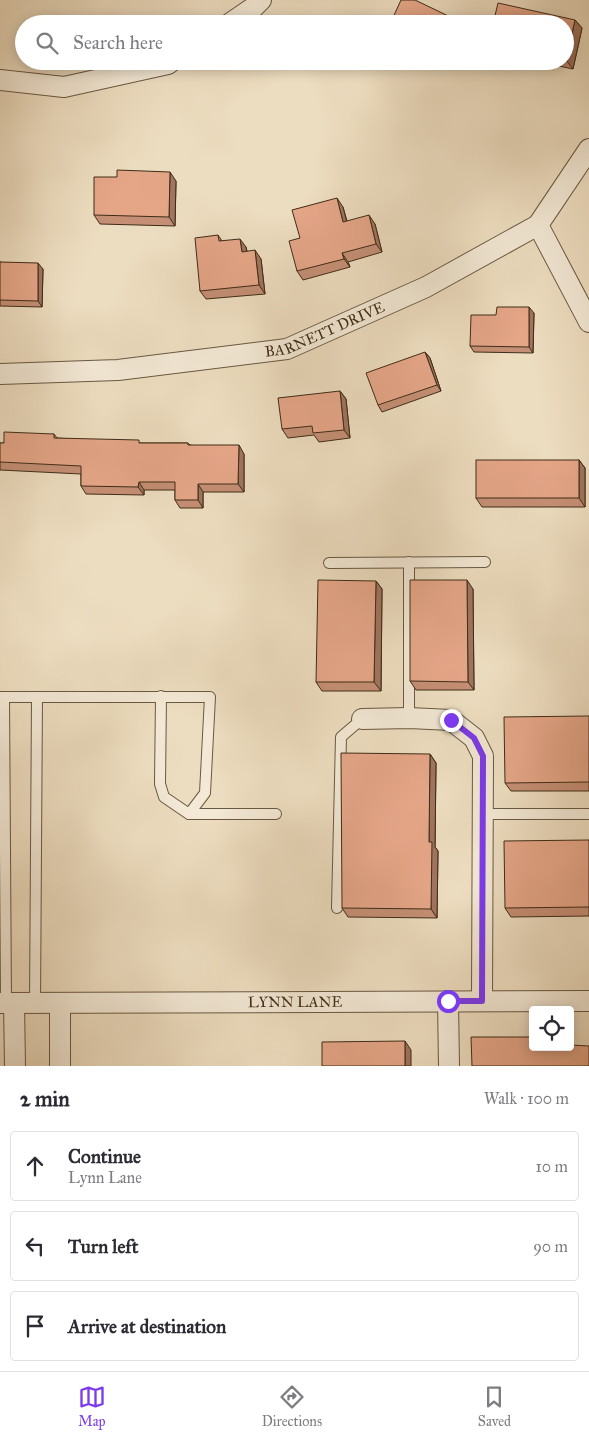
<!DOCTYPE html>
<html lang="en">
<head>
<meta charset="utf-8">
<style>
  body { margin:0; font-family:"IM FELL Great Primer",serif; background:#f7f7f7; color:#2b2b33 }
  .controls { position:absolute; right:15px; bottom:15px; display:grid; overflow:hidden; border-radius:5px; box-shadow:0 2px 12px #0003 }
  .controls button { width:45px; height:45px; display:grid; place-items:center; padding:0; border:0; border-bottom:1px solid #e1e1e2; background:#fff; color:#2b2b33; font:25px sans-serif }
  .stop { position:absolute; width:15px; height:15px; margin:-11px; border:4px solid #7c3aed; border-radius:50%; background:#fff }
  .stop.end { background:#7c3aed; border-color:#fff; box-shadow:0 1px 5px #0008 }
  .list { margin:0; padding:0; list-style:none }
  h2 { display:flex; justify-content:space-between; align-items:center; height:65px; margin:0; padding:0 20px; font-size:21px }
  h2 small { font-size:16px; font-weight:400; color:#7c7c81 }
  .list li { display:grid; grid-template-columns:32px 1fr auto; gap:15px; align-items:center; box-sizing:border-box; height:70px; margin:0 10px 10px; padding:0 10px; border:1px solid #e1e1e2; border-radius:5px }
  .list b { display:block; font-size:19px; white-space:nowrap }
  .list p { margin:0; font-size:16px; white-space:nowrap; color:#7c7c81 }
  .list em { font-size:16px; font-style:normal; color:#7c7c81 }
  .icon { flex:none; width:28px; height:28px; fill:none; stroke:currentColor; stroke-width:2; stroke-linecap:round; stroke-linejoin:round }
  .map { position:relative; flex:none; width:589px; height:1066px; overflow:hidden }
  .search { position:absolute; background:#fff; box-shadow:0 2px 12px #0003; left:15px; right:15px; top:15px; height:55px; display:flex; align-items:center; gap:12px; box-sizing:border-box; padding:0 18px; border-radius:28px; color:#7c7c81; font-size:19px }
  .sheet { height:305px; background:#fff }
  nav { display:flex; justify-content:space-around; align-items:center; box-sizing:border-box; height:70px; border-top:1px solid #e1e1e2; background:#fff; font-size:14px; color:#7c7c81 }
  nav a { display:grid; justify-items:center; gap:2px }
  nav .on { color:#7c3aed }
  .map>svg:first-child { display:block }
  .lines { fill:none; stroke-linecap:round; stroke-linejoin:round }
  .lane-casing { stroke:#6a5841; stroke-width:12 }
  .street-casing { stroke:#6a5841; stroke-width:22 }
  .lane { stroke:#f3e9d6; stroke-width:10 }
  .street { stroke:#f3e9d6; stroke-width:20 }
  .wall { fill:#c58f75; stroke:#3f2c17 }
  .shaded-wall { fill:#a0745f; stroke:#3f2c17 }
  .building { fill:#e5a688; stroke:#3f2c17 }
  .route { stroke:#7c3aed; stroke-width:6 }
  .labels { text-anchor:middle; stroke-width:5; stroke-linejoin:round; paint-order:stroke }
  .street-label { font-size:15px; fill:#3f2c17; stroke:#f3e9d6 }
</style>
</head>
<body>
<div class="map">
<svg width="589" height="1066" viewBox="0 0 589 1066">
  <rect width="100%" height="100%" fill="#edddc0"/>
  <filter id="stains"><feTurbulence type="fractalNoise" baseFrequency=".004" numOctaves="4"/><feColorMatrix values="0 0 0 0 .2 0 0 0 0 .09 0 0 0 0 .02 0 0 0 .5 -.17"/></filter>
  <radialGradient id="worn" r=".72"><stop offset=".6" stop-color="#630" stop-opacity="0"/><stop offset="1" stop-color="#630" stop-opacity=".3"/></radialGradient>
  <g class="lines">
    <!-- lane casing -->
    <g class="lane-casing">
      <g id="lane">
        <path d="M409 562V718"/>
        <path d="M329 563 485 562"/>
        <path d="M161 696 160 784 164 797 189 814H276"/>
        <path d="M0 697H210L205 793 189 814"/>
        <path d="M4 697 6 1003"/>
        <path d="M482 814H589"/>
        <path d="M337 908 341 737 362 719"/>
        <path d="M35 1004 37 697"/>
      </g>
    </g>
    <!-- street casing -->
    <g class="street-casing">
      <g id="street">
        <path d="M229 24 254 7 261 0"/>
        <path d="M0 80 64 87 168 64 172 61"/>
        <path d="M538 225 589 322"/>
        <path id="s1" d="M0 374 118 370 287 349 426 287 538 225 589 149"/>
        <path d="M362 719 409 718 451 720 474 738 483 756 482 1001"/>
        <path d="M448 1001 449 1066"/>
        <path id="s2" d="M0 1003 589 1001"/>
        <path d="M14 1003 15 1066"/>
        <path d="M60 1004V1066"/>
      </g>
    </g>
    <!-- lane -->
    <use href="#lane" class="lane"/>
    <!-- street -->
    <use href="#street" class="street"/>
  </g>
  <!-- wall -->
  <g class="wall">
    <path d="M575 20 582 28 573 69 535 61H565V24Z"/>
    <path d="M445 61H464L461 68Z"/>
    <path d="M117 177 176 181 175 226 100 224 94 215Z"/>
    <path d="M343 207 347 221 375 224 382 252 348 262 350 267 303 280 297 271 300 238Z"/>
    <path d="M218 235 222 241 246 247 247 251 261 259 265 294 206 299 200 291Z"/>
    <path d="M0 262 43 269 42 307 0 306Z"/>
    <path d="M534 313 533 353 474 352 470 346 496 315Z"/>
    <path d="M425 352 430 358 441 391 382 412 378 405Z"/>
    <path d="M340 391 346 399 350 438 319 442 314 435 288 438 282 429Z"/>
    <path d="M54 434 57 438 141 443H188L190 445 244 454V492H203V508H180L175 500V490H144V495L86 494 81 486V474L0 470V443H4Z"/>
    <path d="M579 460 585 468V507H482L476 498Z"/>
    <path d="M376 581 382 589 381 691H322L316 682Z"/>
    <path d="M473 589 474 690H416L410 681Z"/>
    <path d="M589 716V791H511L505 783Z"/>
    <path d="M430 754 436 763 435 847 438 851 437 918 348 917 342 908Z"/>
    <path d="M589 840V916L511 917 505 908Z"/>
  </g>
  <!-- shaded-wall -->
  <g class="shaded-wall">
    <path d="M575 20 582 28 573 69 566 60Z"/>
    <path d="M456 61H464L461 68Z"/>
    <path d="M170 172 176 181 175 226 169 217Z"/>
    <path d="M337 198 343 207 349 231 343 222Z"/>
    <path d="M369 215 375 224 382 252 376 244Z"/>
    <path d="M240 239 246 247 248 260 242 252Z"/>
    <path d="M255 250 261 259 265 294 259 285Z"/>
    <path d="M342 253 348 262 350 267 344 259Z"/>
    <path d="M38 263 43 269 42 307 38 301Z"/>
    <path d="M529 307 534 313 533 353 529 347Z"/>
    <path d="M425 352 430 358 441 391 437 385Z"/>
    <path d="M340 391 346 399 350 438 344 430Z"/>
    <path d="M239 445 244 454V492L238 484Z"/>
    <path d="M579 460 585 468V507L579 498Z"/>
    <path d="M139 482 144 490V495L138 487Z"/>
    <path d="M198 484 203 492V508L198 500Z"/>
    <path d="M467 580 473 589 474 690 468 682Z"/>
    <path d="M376 581 382 589 381 691 374 682Z"/>
    <path d="M430 754 436 763 435 847 438 851 437 918 431 909 429 842Z"/>
    <path d="M405 1041 411 1050V1066H405Z"/>
  </g>
  <!-- building -->
  <g class="building">
    <path d="M401 0H415L465 24H390Z"/>
    <path d="M498 3 575 20 566 60H565V24H493Z"/>
    <path d="M117 170 170 172 169 217 94 215V177H117Z"/>
    <path d="M337 198 343 222 369 215 376 244 342 253 344 259 297 271 289 241 300 238 292 210Z"/>
    <path d="M218 235 219 241 240 239 242 252 255 250 259 285 200 291 195 238Z"/>
    <path d="M0 262 38 263V301L0 300Z"/>
    <path d="M497 307H529V347L470 346 471 315H496Z"/>
    <path d="M425 352 437 385 378 405 366 373Z"/>
    <path d="M340 391 344 430 313 433 312 426 282 429 278 398Z"/>
    <path d="M4 432 54 434V438L139 440V443H188V445H239L238 484H198V500H175V482H139L138 487 81 486V466L0 462V443H4Z"/>
    <rect x="476" y="460" width="103" height="38"/>
    <path d="M318 580 376 581 374 682H316Z"/>
    <path d="M410 580H467L468 682 410 681Z"/>
    <path d="M589 716V782L505 783 504 717Z"/>
    <path d="M341 753 430 754 429 842H432L431 909 342 908Z"/>
    <path d="M589 840V907L505 908 504 841Z"/>
    <path d="M471 1037H533V1047H570V1045L589 1046V1066H472Z"/>
    <path d="M405 1041V1066H322V1042Z"/>
  </g>
  <g class="lines">
    <!-- route -->
    <path class="route" d="M448 1001H482L483 756 474 738 451 720"/>
  </g>
  <g class="labels">
    <!-- street labels -->
    <g class="street-label">
      <text dy="5" stroke="none"><textPath href="#s1" startOffset="330">BARNETT DRIVE</textPath></text>
      <text dy="5" stroke="none"><textPath href="#s2" startOffset="295">LYNN LANE</textPath></text>
    </g>
  </g>
  <rect width="100%" height="100%" filter="url(#stains)"/>
  <rect width="100%" height="100%" fill="url(#worn)"/>
</svg>
<div class="controls">
<button><svg class="icon" aria-label="locate" viewBox="0 0 24 24"><circle cx="12" cy="12" r="6"/><path d="M12 2v4M12 18v4M2 12h4M18 12h4"/></svg></button>
</div>
<div class="stop" style="left:448px;top:1001px"></div>
<div class="stop end" style="left:451px;top:720px"></div>
<div class="search"><svg class="icon" aria-label="search" viewBox="0 0 24 24"><circle cx="10" cy="10" r="6"/><path d="M15 15l6 6"/></svg>Search here</div>
</div>
<section class="sheet">
<h2>2 min<small>Walk · 100 m</small></h2>
<ul class="list">
<li><svg class="icon" aria-label="ahead" viewBox="0 0 24 24"><path d="M12 20V5M6 11l6-6 6 6"/></svg><div><b>Continue</b><p>Lynn Lane</p></div><em>10 m</em></li>
<li><svg class="icon" aria-label="left" viewBox="0 0 24 24"><path d="M17 20v-9H6M10 6l-5 5 5 5"/></svg><div><b>Turn left</b></div><em>90 m</em></li>
<li><svg class="icon" aria-label="arrive" viewBox="0 0 24 24"><path d="M6 21V4h12l-3 4 3 4H6"/></svg><div><b>Arrive at destination</b></div></li>
</ul>
</section>
<nav>
<a class="on"><svg class="icon" aria-label="map" viewBox="0 0 24 24"><path d="M3 6l6-2 6 2 6-2v14l-6 2-6-2-6 2zM9 4v14M15 6v14"/></svg>Map</a>
<a><svg class="icon" aria-label="directions" viewBox="0 0 24 24"><path d="M12 3l9 9-9 9-9-9zM9 14v-3h6M13 9l2 2-2 2"/></svg>Directions</a>
<a><svg class="icon" aria-label="saved" viewBox="0 0 24 24"><path d="M7 4h10v16l-5-4-5 4z"/></svg>Saved</a>
</nav>
</body>
</html>
